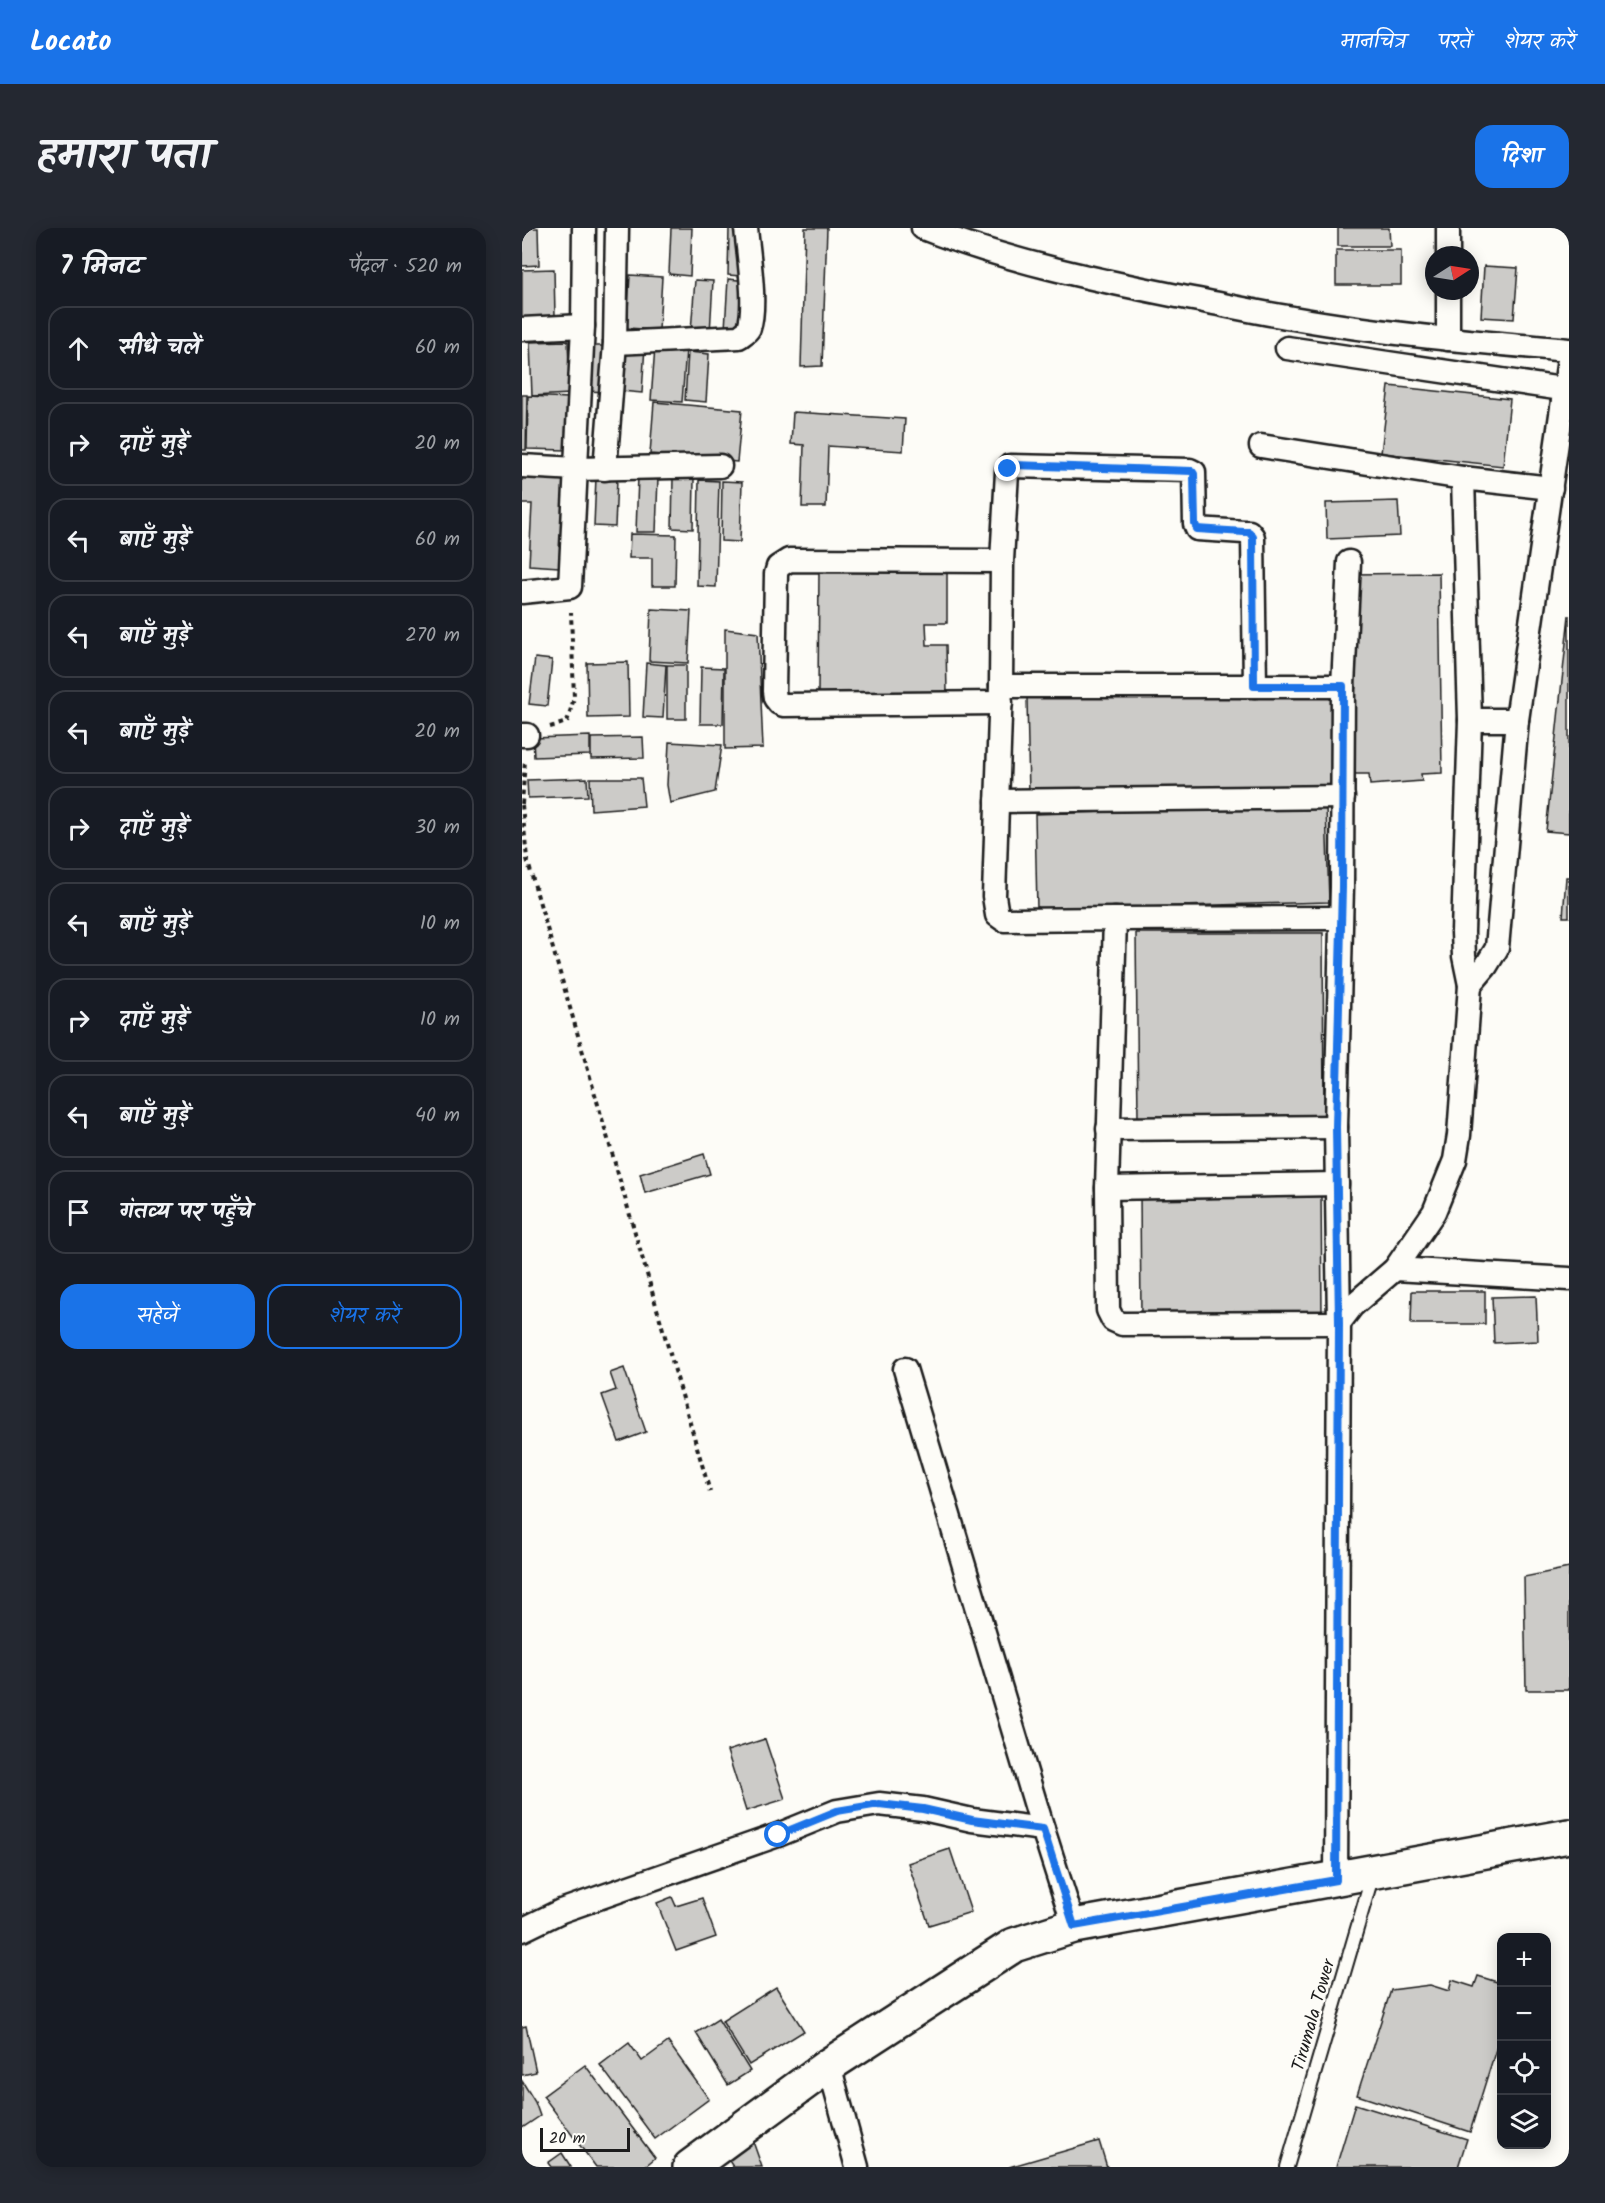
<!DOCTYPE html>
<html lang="hi">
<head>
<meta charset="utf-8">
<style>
  body { margin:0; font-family:Kalam,"Playpen Sans Deva",sans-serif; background:#242831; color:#f1f3f6 }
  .controls { position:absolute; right:18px; bottom:18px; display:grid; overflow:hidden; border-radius:12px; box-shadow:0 3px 15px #0003 }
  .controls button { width:54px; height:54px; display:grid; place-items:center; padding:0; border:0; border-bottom:2px solid #363941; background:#171b24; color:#f1f3f6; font:30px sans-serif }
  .compass { position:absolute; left:903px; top:18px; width:54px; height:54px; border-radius:50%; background:#171b24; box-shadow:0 3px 15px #0003; rotate:78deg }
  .scale { position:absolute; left:18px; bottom:15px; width:90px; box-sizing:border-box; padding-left:6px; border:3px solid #1c1c1c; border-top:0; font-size:16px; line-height:21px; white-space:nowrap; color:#1c1c1c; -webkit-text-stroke:4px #fdfcf7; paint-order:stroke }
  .stop { position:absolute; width:18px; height:18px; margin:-14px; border:4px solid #1a73e8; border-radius:50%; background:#fff }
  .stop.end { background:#1a73e8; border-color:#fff; box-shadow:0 2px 6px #0008 }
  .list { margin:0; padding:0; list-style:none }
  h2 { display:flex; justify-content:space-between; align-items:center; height:78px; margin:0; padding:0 24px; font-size:26px }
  h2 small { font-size:20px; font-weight:400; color:#9ea1a6 }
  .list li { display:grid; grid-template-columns:39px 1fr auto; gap:18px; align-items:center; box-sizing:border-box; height:84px; margin:0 12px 12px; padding:0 12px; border:2px solid #363941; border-radius:18px }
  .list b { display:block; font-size:22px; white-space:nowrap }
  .list em { font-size:20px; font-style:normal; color:#9ea1a6 }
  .actions { display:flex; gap:12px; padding:18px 24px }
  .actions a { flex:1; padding:14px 0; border:2px solid #1a73e8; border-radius:18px; text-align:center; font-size:21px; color:#1a73e8 }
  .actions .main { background:#1a73e8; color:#fff }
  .icon { flex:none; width:33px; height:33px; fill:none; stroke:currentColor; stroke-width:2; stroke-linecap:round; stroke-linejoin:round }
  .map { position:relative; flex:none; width:1047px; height:1939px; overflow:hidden; border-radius:18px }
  header { display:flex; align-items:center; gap:36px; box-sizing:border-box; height:84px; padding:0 30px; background:#1a73e8; color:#fff }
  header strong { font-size:28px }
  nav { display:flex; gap:33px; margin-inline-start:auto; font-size:21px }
  .intro { display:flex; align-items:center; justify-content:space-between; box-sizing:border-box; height:144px; padding:0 36px }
  h1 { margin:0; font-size:42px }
  .button { padding:15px 27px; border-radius:18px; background:#1a73e8; color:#fff; font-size:21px; font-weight:700 }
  main { display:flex; gap:36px; padding:0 36px }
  aside { flex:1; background:#171b24; border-radius:18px; box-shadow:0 3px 15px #0003 }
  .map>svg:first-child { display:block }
  .building { fill:#cccbc8; stroke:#1c1c1c; stroke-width:1.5 }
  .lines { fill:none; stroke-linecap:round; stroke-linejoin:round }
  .lane-casing { stroke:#1c1c1c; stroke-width:16 }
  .street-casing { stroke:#1c1c1c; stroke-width:27 }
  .secondary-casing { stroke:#1c1c1c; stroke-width:38 }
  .path { stroke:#1c1c1c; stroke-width:4; stroke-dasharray:4.5 4.5; stroke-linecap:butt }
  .lane { stroke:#fdfcf7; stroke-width:12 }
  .street { stroke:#fdfcf7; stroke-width:22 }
  .secondary { stroke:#fdfcf7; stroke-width:33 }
  .route { stroke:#1a73e8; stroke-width:8 }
  .labels { text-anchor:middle; stroke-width:5; stroke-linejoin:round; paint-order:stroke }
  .street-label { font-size:18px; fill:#1c1c1c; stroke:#fdfcf7 }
</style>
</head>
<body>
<header>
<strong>Locato</strong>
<nav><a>मानचित्र</a><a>परतें</a><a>शेयर करें</a></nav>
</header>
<div class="intro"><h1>हमारा पता</h1><a class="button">दिशा</a></div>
<main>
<aside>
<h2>7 मिनट<small>पैदल · 520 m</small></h2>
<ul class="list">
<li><svg class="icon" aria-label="ahead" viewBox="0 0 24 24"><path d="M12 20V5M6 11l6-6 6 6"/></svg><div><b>सीधे चलें</b></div><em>60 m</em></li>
<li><svg class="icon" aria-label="right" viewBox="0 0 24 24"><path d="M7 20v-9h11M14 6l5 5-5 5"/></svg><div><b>दाएँ मुड़ें</b></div><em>20 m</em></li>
<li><svg class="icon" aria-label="left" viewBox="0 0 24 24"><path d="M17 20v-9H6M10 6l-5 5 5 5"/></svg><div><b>बाएँ मुड़ें</b></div><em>60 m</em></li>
<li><svg class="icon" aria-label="left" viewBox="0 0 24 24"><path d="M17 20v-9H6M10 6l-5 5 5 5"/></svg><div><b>बाएँ मुड़ें</b></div><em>270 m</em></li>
<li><svg class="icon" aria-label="left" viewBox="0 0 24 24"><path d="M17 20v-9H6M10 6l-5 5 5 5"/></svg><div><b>बाएँ मुड़ें</b></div><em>20 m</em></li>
<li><svg class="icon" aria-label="right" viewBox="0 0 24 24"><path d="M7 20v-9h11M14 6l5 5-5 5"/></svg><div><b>दाएँ मुड़ें</b></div><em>30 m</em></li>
<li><svg class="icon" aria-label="left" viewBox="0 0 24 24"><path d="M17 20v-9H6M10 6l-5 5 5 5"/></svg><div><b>बाएँ मुड़ें</b></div><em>10 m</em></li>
<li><svg class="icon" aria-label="right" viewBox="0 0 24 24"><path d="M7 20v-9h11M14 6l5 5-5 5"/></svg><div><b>दाएँ मुड़ें</b></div><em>10 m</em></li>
<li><svg class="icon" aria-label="left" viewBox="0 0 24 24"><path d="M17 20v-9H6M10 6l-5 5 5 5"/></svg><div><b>बाएँ मुड़ें</b></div><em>40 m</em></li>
<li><svg class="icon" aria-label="arrive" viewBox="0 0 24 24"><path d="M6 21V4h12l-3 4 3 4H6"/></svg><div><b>गंतव्य पर पहुँचे</b></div></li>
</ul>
<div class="actions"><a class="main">सहेजें</a><a>शेयर करें</a></div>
</aside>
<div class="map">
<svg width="1047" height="1939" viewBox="0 0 1047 1939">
  <rect width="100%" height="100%" fill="#fdfcf7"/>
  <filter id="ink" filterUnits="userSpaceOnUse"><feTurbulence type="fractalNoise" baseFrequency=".0167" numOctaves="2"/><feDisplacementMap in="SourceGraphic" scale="12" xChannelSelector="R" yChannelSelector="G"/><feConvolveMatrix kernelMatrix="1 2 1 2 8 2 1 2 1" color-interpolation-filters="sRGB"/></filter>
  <g filter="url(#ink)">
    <!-- building -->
    <g class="building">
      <path d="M0 0H16L17 37 0 38Z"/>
      <path d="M149 0H170L168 48 147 46Z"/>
      <path d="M207 0H221L220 48 206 47Z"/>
      <path d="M283 0H305L300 138 279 139Z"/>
      <path d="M816 0H867L868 18H816Z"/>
      <rect x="814" y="22" width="65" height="35"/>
      <path d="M962 38 996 40 992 91 959 89Z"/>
      <path d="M32 41 33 89 0 90V42Z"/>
      <path d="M108 47 140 49 137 102 105 100Z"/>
      <path d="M206 51 226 53 223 102 203 101Z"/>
      <path d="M173 52 191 53 188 105 169 103Z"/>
      <path d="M46 113 48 166 10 168 8 114Z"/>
      <path d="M65 118H88L87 164 64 163Z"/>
      <path d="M123 118 120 165 99 163V119Z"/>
      <path d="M133 119 164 121 160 174 129 172Z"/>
      <path d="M166 124 187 126 184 174 163 172Z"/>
      <path d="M867 158 988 171 981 238 859 225Z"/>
      <path d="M0 167H5L4 222H0Z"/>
      <path d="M6 168 46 170 45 222 5 221Z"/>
      <path d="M132 174 220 182 215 234 128 226Z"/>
      <path d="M271 184 383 191 381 223 306 218 304 279H280L282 217 269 216Z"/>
      <path d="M0 246 43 247 37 339 7 337 10 276H0Z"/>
      <path d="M116 248 136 249 134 304H114Z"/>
      <path d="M74 249 95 250 93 299 72 298Z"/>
      <path d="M151 250 172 251 171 301 150 300Z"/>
      <path d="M177 252 197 253 194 359 175 358Z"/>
      <path d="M200 253 220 254 218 314 199 313Z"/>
      <path d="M876 273 878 308 805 311 804 275Z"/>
      <path d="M108 306 154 307 153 358H130V330H107Z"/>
      <path d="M297 343H425V395H404L405 417H424L425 465H296Z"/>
      <path d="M917 345 920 545 899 546 900 553 848 557 847 546H833L830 346Z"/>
      <path d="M129 381 169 383 166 435 127 433Z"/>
      <path d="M1047 387V605L1024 603Z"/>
      <path d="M203 401 236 405 241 520 203 521Z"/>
      <path d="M13 430 30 432 25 478 7 476Z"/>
      <path d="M106 434 107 489 66 490 65 435Z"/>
      <path d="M124 435 144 437 141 490 121 489Z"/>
      <rect x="145" y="437" width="19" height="54"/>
      <path d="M179 439 202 440 201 496H178Z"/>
      <path d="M809 466 810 562 507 566 505 470Z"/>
      <path d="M68 508V527L12 529 11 510Z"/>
      <path d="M121 509 122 530 69 531V510Z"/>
      <path d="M147 514 200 517 193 564 148 575 145 557Z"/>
      <path d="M65 550 66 568 6 570 5 552Z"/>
      <path d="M68 550H119L122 578 69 582Z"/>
      <path d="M804 578 807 674 515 682 513 586Z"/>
      <path d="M1044 649H1047V689H1041Z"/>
      <path d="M614 705H801L802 890 616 891Z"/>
      <path d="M182 926 188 946 123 965 118 946Z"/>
      <path d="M799 963 800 1090 619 1091 618 964Z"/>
      <path d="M890 1063H963V1096H889Z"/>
      <path d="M1014 1068 1016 1113 972 1115 970 1069Z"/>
      <path d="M102 1140 124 1204 97 1214 80 1167 94 1162 88 1145Z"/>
      <path d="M1047 1340V1462H1004L1002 1349Z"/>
      <path d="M243 1511 263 1571 224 1583 205 1523Z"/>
      <path d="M428 1621 449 1684 407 1697 386 1635Z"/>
      <path d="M150 1669 154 1678 180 1670 194 1709 154 1723 135 1675Z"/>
      <path d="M978 1745 980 1802 948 1904 835 1867 869 1762 908 1757 927 1763 930 1752 952 1759 956 1748 975 1754Z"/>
      <path d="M254 1759 282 1803 227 1837 200 1793Z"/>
      <path d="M196 1791 228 1843 206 1857 174 1805Z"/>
      <path d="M4 1798 14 1844 0 1847V1799Z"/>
      <path d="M146 1814 187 1871 133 1911 78 1837 107 1815 120 1833Z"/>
      <path d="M63 1837 133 1930 122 1939H74L21 1868Z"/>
      <path d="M0 1853 13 1874 18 1888 0 1900Z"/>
      <path d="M833 1876 945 1911 936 1939H814Z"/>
      <path d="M229 1908 240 1939H211L204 1928Z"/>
      <path d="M577 1913 585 1939H487Z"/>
      <path d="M40 1925 49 1939H29L26 1935Z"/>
    </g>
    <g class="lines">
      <!-- lane casing -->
      <g class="lane-casing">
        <path id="lane" d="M765 1939 851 1646"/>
      </g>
      <!-- street casing -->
      <g class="street-casing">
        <g id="street">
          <path d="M401 0C482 32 570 51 655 68 694 75 733 84 771 90 862 106 955 114 1047 122"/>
          <path d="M926 0V27"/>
          <path d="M926 63V111"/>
          <path d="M0 101 61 98"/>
          <path d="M93 115 217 109C221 106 225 104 227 100 235 77 226 25 224 0"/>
          <path d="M765 120 1047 162"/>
          <path d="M739 218 941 250 1029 260"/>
          <path d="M0 238 54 241 198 238"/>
          <path d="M83 241 93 115 95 0"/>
          <path d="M0 364 48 359 61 98 62 0"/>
          <path d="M479 458H821"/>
          <path d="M733 458 731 309 727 304H722L675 301 673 296 672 244 668 242 488 238 485 244 480 333 479 458 472 668 475 687 482 692 593 691 585 960 586 1082 591 1092 600 1096 817 1095"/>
          <path d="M479 475 261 477 257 475 253 470 252 463 254 346 256 339 267 332 480 333"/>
          <path d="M948 492H995"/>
          <path d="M0 507H5"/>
          <path d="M475 573 821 569"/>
          <path d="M593 691 819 690"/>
          <path d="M948 757 964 738 975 720 995 492 1047 131"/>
          <path d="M586 901 814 899"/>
          <path d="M585 960 815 956"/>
          <path d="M873 1041 1047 1051"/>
          <path d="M817 1095 830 1078 873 1041 912 984 933 932 937 907 948 757 942 728 941 704 948 492 941 250"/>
          <path d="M383 1141 521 1601"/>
          <path d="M814 1652 817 1095 814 899 820 659 821 458 827 334"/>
          <path d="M0 1702 39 1683 256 1607 315 1583 357 1576 401 1581 450 1592 521 1601 552 1698"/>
          <path d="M307 1837 335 1939"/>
        </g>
      </g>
      <!-- secondary casing -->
      <g class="secondary-casing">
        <path id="secondary" d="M168 1939 307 1837 492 1717 552 1698 1047 1608"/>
      </g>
      <!-- path -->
      <g class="path">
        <path d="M28 499 45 494 52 470 49 384"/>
        <path d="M0 576 3 532"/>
        <path d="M0 577 5 631 188 1264"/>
      </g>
      <!-- lane -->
      <use href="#lane" class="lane"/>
      <!-- street -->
      <use href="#street" class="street"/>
      <!-- secondary -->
      <use href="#secondary" class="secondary"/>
    </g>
  </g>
  <g class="lines" filter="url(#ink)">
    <!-- route -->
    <path class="route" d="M256 1607 315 1583 357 1576 401 1581 450 1592 521 1601 552 1698 814 1652 817 1095 814 899 820 659 821 458H732L731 309 727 304H722L675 301 673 296 672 246 670 243 491 237 486 241"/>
  </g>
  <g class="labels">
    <!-- street labels -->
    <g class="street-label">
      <text transform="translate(791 1787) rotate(-74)" y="6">Tirumala Tower</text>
    </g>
  </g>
</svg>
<div class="controls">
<button>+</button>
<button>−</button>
<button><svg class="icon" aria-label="locate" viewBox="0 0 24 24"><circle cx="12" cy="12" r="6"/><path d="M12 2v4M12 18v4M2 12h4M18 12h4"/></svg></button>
<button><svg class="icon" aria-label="layers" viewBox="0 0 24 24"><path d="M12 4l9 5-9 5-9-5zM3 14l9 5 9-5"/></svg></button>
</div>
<svg class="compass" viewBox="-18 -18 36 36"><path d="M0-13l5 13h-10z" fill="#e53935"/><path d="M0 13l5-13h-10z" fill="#9ea1a6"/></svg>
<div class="scale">20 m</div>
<div class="stop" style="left:256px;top:1607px"></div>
<div class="stop end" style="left:486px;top:241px"></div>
</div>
</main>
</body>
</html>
